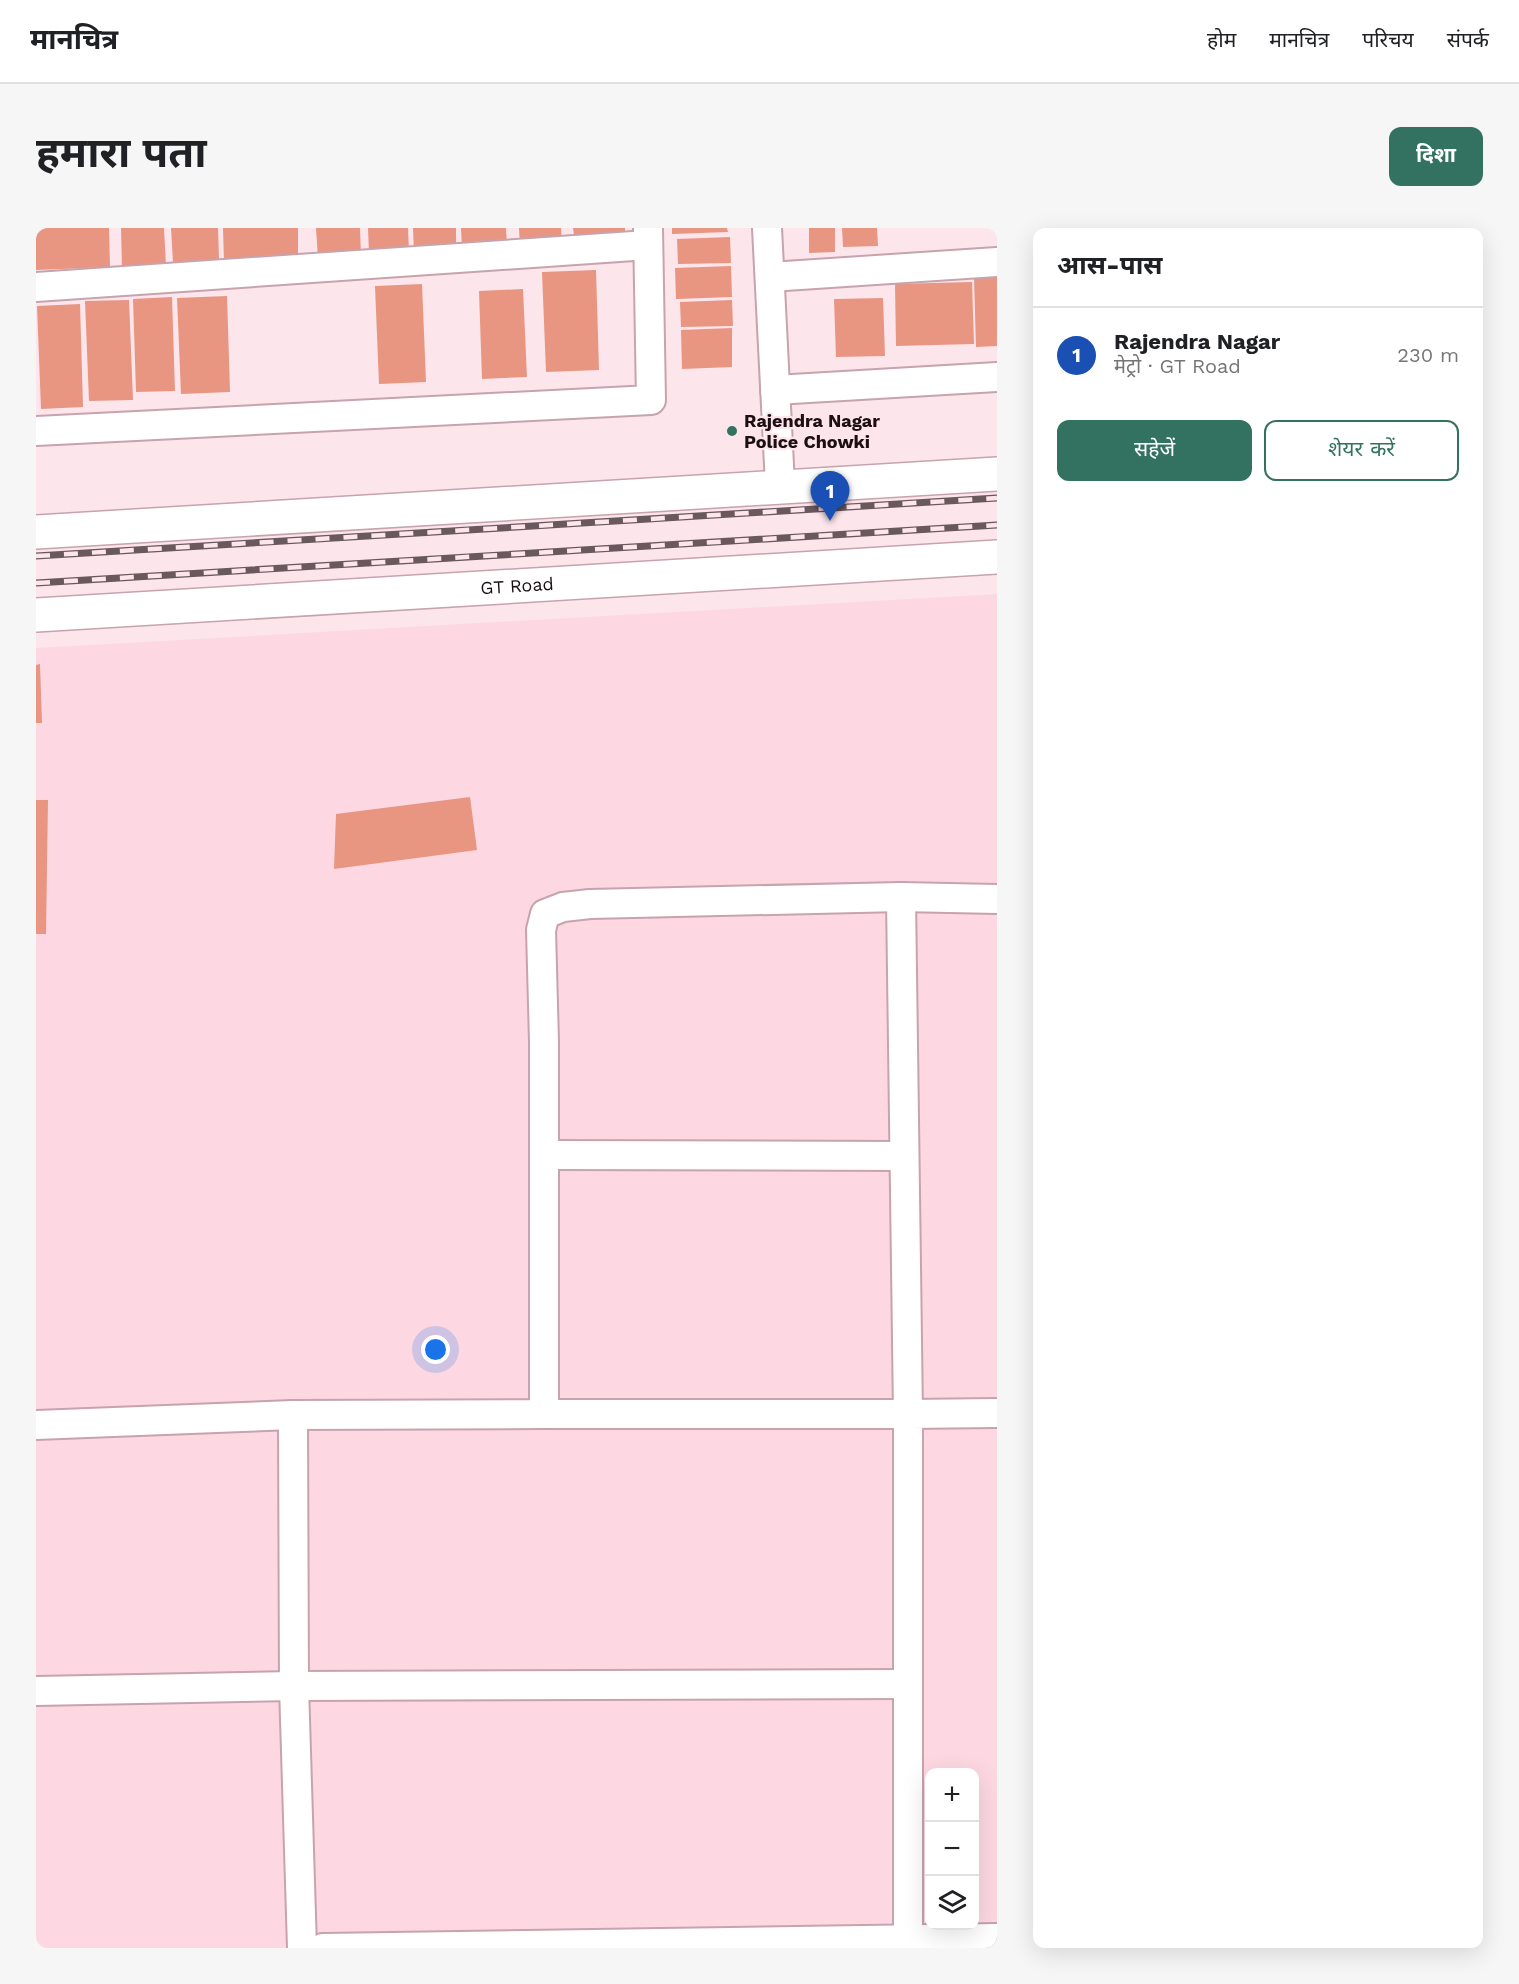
<!DOCTYPE html>
<html lang="hi">
<head>
<meta charset="utf-8">
<style>
  body { margin:0; font-family:"Work Sans","Noto Sans Devanagari",sans-serif; background:#f6f6f6; color:#202124 }
  .controls { position:absolute; right:18px; bottom:18px; display:grid; overflow:hidden; border-radius:12px; box-shadow:0 6px 24px #0002 }
  .controls button { width:54px; height:54px; display:grid; place-items:center; padding:0; border:0; border-bottom:2px solid #e0e0e0; background:#fff; color:#202124; font:30px sans-serif }
  .you { position:absolute; left:400px; top:1122px; width:21px; height:21px; margin:-15px; border:4px solid #fff; border-radius:50%; background:#1a73e8; box-shadow:0 0 0 9px #1a73e833 }
  .badge { display:grid; place-items:center; width:39px; height:39px; border-radius:50%; background:#337260; color:#fff; font-size:20px; font-weight:700 }
  .pin { position:absolute; translate:-50% -50px; filter:drop-shadow(0 2px 3px #0008) }
  .pin::after { content:''; position:absolute; top:32px; width:21px; height:18px; background:inherit; clip-path:polygon(0 0,100% 0,50% 100%) }
  .list { margin:0; padding:0; list-style:none }
  h2 { display:flex; justify-content:space-between; align-items:center; height:78px; margin:0; padding:0 24px; font-size:26px }
  h2 small { font-size:20px; font-weight:400; color:#757577 }
  .list li { display:grid; grid-template-columns:39px 1fr auto; gap:18px; align-items:center; box-sizing:border-box; height:96px; padding:0 24px; border-top:2px solid #e0e0e0 }
  .list b { display:block; font-size:22px; white-space:nowrap }
  .list p { margin:0; font-size:20px; white-space:nowrap; color:#757577 }
  .list em { font-size:20px; font-style:normal; color:#757577 }
  .actions { display:flex; gap:12px; padding:18px 24px }
  .actions a { flex:1; padding:14px 0; border:2px solid #337260; border-radius:12px; text-align:center; font-size:21px; color:#337260 }
  .actions .main { background:#337260; color:#fff }
  .icon { flex:none; width:33px; height:33px; fill:none; stroke:currentColor; stroke-width:2; stroke-linecap:round; stroke-linejoin:round }
  .map { position:relative; flex:none; width:961px; height:1720px; overflow:hidden; border-radius:12px }
  header { display:flex; align-items:center; gap:36px; box-sizing:border-box; height:84px; padding:0 30px; background:#fff; border-bottom:2px solid #e0e0e0 }
  header strong { font-size:28px }
  nav { display:flex; gap:33px; margin-inline-start:auto; font-size:21px }
  .intro { display:flex; align-items:center; justify-content:space-between; box-sizing:border-box; height:144px; padding:0 36px }
  h1 { margin:0; font-size:42px }
  .button { padding:15px 27px; border-radius:12px; background:#337260; color:#fff; font-size:21px; font-weight:700 }
  main { display:flex; gap:36px; padding:0 36px }
  aside { flex:1; background:#fff; border-radius:12px; box-shadow:0 6px 24px #0002 }
  .map>svg:first-child { display:block }
  .built { fill:#fdd8e3; fill-rule:evenodd }
  .building { fill:#e89582 }
  .lines { fill:none; stroke-linecap:round; stroke-linejoin:round }
  .street-casing { stroke:#c7a3ad; stroke-width:32 }
  .highway-casing { stroke:#c7a3ad; stroke-width:36 }
  .street { stroke:#fff; stroke-width:28 }
  .highway { stroke:#fff; stroke-width:33 }
  .rail-casing { stroke:#69585d; stroke-width:7 }
  .rail { stroke:#fde5ec; stroke-width:4.5; stroke-dasharray:14; stroke-linecap:butt }
  .poi-dot { fill:#337260; stroke:#fde5ec; stroke-width:2 }
  .labels { text-anchor:middle; stroke-width:4.5; stroke-linejoin:round; paint-order:stroke }
  .poi-label { font-size:18px; font-weight:bold; fill:#1c0f13; stroke:#fde5ec; text-anchor:start }
  .street-label { font-size:18px; fill:#1c0f13; stroke:#fde5ec }
</style>
</head>
<body>
<header>
<strong>मानचित्र</strong>
<nav><a>होम</a><a>मानचित्र</a><a>परिचय</a><a>संपर्क</a></nav>
</header>
<div class="intro"><h1>हमारा पता</h1><a class="button">दिशा</a></div>
<main>
<div class="map">
<svg width="961" height="1720" viewBox="0 0 961 1720">
  <rect width="100%" height="100%" fill="#fde5ec"/>
  <!-- built -->
  <path class="built" d="M961 366V1720H0V420ZM894 1544H938V1698H894Z"/>
  <!-- building -->
  <g class="building">
    <path d="M0 0H73L74 39 0 42Z"/>
    <path d="M85 0H128L130 38 86 40Z"/>
    <path d="M135 0H182L183 32 137 34Z"/>
    <path d="M187 0H262V33L188 35Z"/>
    <path d="M280 0H324L325 29 282 30Z"/>
    <path d="M332 0H372L373 24 333 26Z"/>
    <path d="M377 0H420V24L378 26Z"/>
    <path d="M425 0H470L471 19 426 21Z"/>
    <path d="M483 0H525L526 16 484 18Z"/>
    <path d="M537 0H589V5L538 7Z"/>
    <path d="M636 0H691L692 4 636 6Z"/>
    <path d="M773 0H799V24L773 25Z"/>
    <path d="M806 0H841L842 18 807 19Z"/>
    <path d="M694 9 695 35 642 36 641 11Z"/>
    <path d="M695 38 696 69 640 71 639 40Z"/>
    <path d="M560 42 563 142 510 144 506 44Z"/>
    <path d="M961 49V118L940 119 938 50Z"/>
    <path d="M936 54 938 116 860 118 859 56Z"/>
    <path d="M386 56 390 154 343 156 339 58Z"/>
    <path d="M487 61 491 149 446 151 443 63Z"/>
    <path d="M191 68 194 164 145 166 141 70Z"/>
    <path d="M136 69 139 163 100 164 97 71Z"/>
    <path d="M847 70 849 128 800 129 798 71Z"/>
    <path d="M93 72 97 172 53 173 49 73Z"/>
    <path d="M696 72 697 98 645 99 644 74Z"/>
    <path d="M44 76 47 179 5 181 1 78Z"/>
    <path d="M696 100V139L646 141 645 102Z"/>
    <path d="M4 436 6 495H0V437Z"/>
    <path d="M434 569 441 622 298 641 300 586Z"/>
    <path d="M0 572H12L10 706H0Z"/>
  </g>
  <g class="lines">
    <!-- street casing -->
    <g class="street-casing">
      <g id="street">
        <path d="M731 0 744 257"/>
        <path d="M734 49 961 34"/>
        <path d="M0 59 612 17"/>
        <path d="M739 162 961 149"/>
        <path d="M0 203 615 172 612 0"/>
        <path d="M508 927 868 928"/>
        <path d="M508 1186H872L865 669"/>
        <path d="M257 1187 258 1458 266 1720"/>
        <path d="M0 1197 257 1187 508 1186V814L505 702 509 686 527 679 554 676 865 669 961 671"/>
        <path d="M0 1463 258 1458 872 1456"/>
        <path d="M872 1712V1186L961 1185"/>
        <path d="M287 1720 961 1710"/>
      </g>
    </g>
    <!-- highway casing -->
    <g class="highway-casing">
      <g id="highway">
        <path d="M0 304 961 246"/>
        <path id="s1" d="M0 387 961 329"/>
      </g>
    </g>
    <!-- street -->
    <use href="#street" class="street"/>
    <!-- highway -->
    <use href="#highway" class="highway"/>
    <!-- rail casing -->
    <g class="rail-casing">
      <g id="rail">
        <path d="M0 328 961 270"/>
        <path d="M0 355 961 297"/>
      </g>
    </g>
    <!-- rail -->
    <use href="#rail" class="rail"/>
  </g>
  <!-- markers -->
  <circle class="poi-dot" cx="696" cy="203" r="6"/>
  <g class="labels">
    <!-- poi labels -->
    <g class="poi-label">
      <text x="708" y="199">Rajendra Nagar<tspan x="708" dy="21">Police Chowki</tspan></text>
    </g>
    <!-- street labels -->
    <g class="street-label">
      <text dy="6" stroke="none"><textPath href="#s1" startOffset="482">GT Road</textPath></text>
    </g>
  </g>
</svg>
<div class="controls">
<button>+</button>
<button>−</button>
<button><svg class="icon" aria-label="layers" viewBox="0 0 24 24"><path d="M12 4l9 5-9 5-9-5zM3 14l9 5 9-5"/></svg></button>
</div>
<div class="you"></div>
<div class="pin badge" style="left:794px;top:293px;background:#1a4fb4">1</div>
</div>
<aside>
<h2>आस-पास<small></small></h2>
<ul class="list">
<li><span class="badge" style="background:#1a4fb4">1</span><div><b>Rajendra Nagar</b><p>मेट्रो · GT Road</p></div><em>230 m</em></li>
</ul>
<div class="actions"><a class="main">सहेजें</a><a>शेयर करें</a></div>
</aside>
</main>
</body>
</html>
